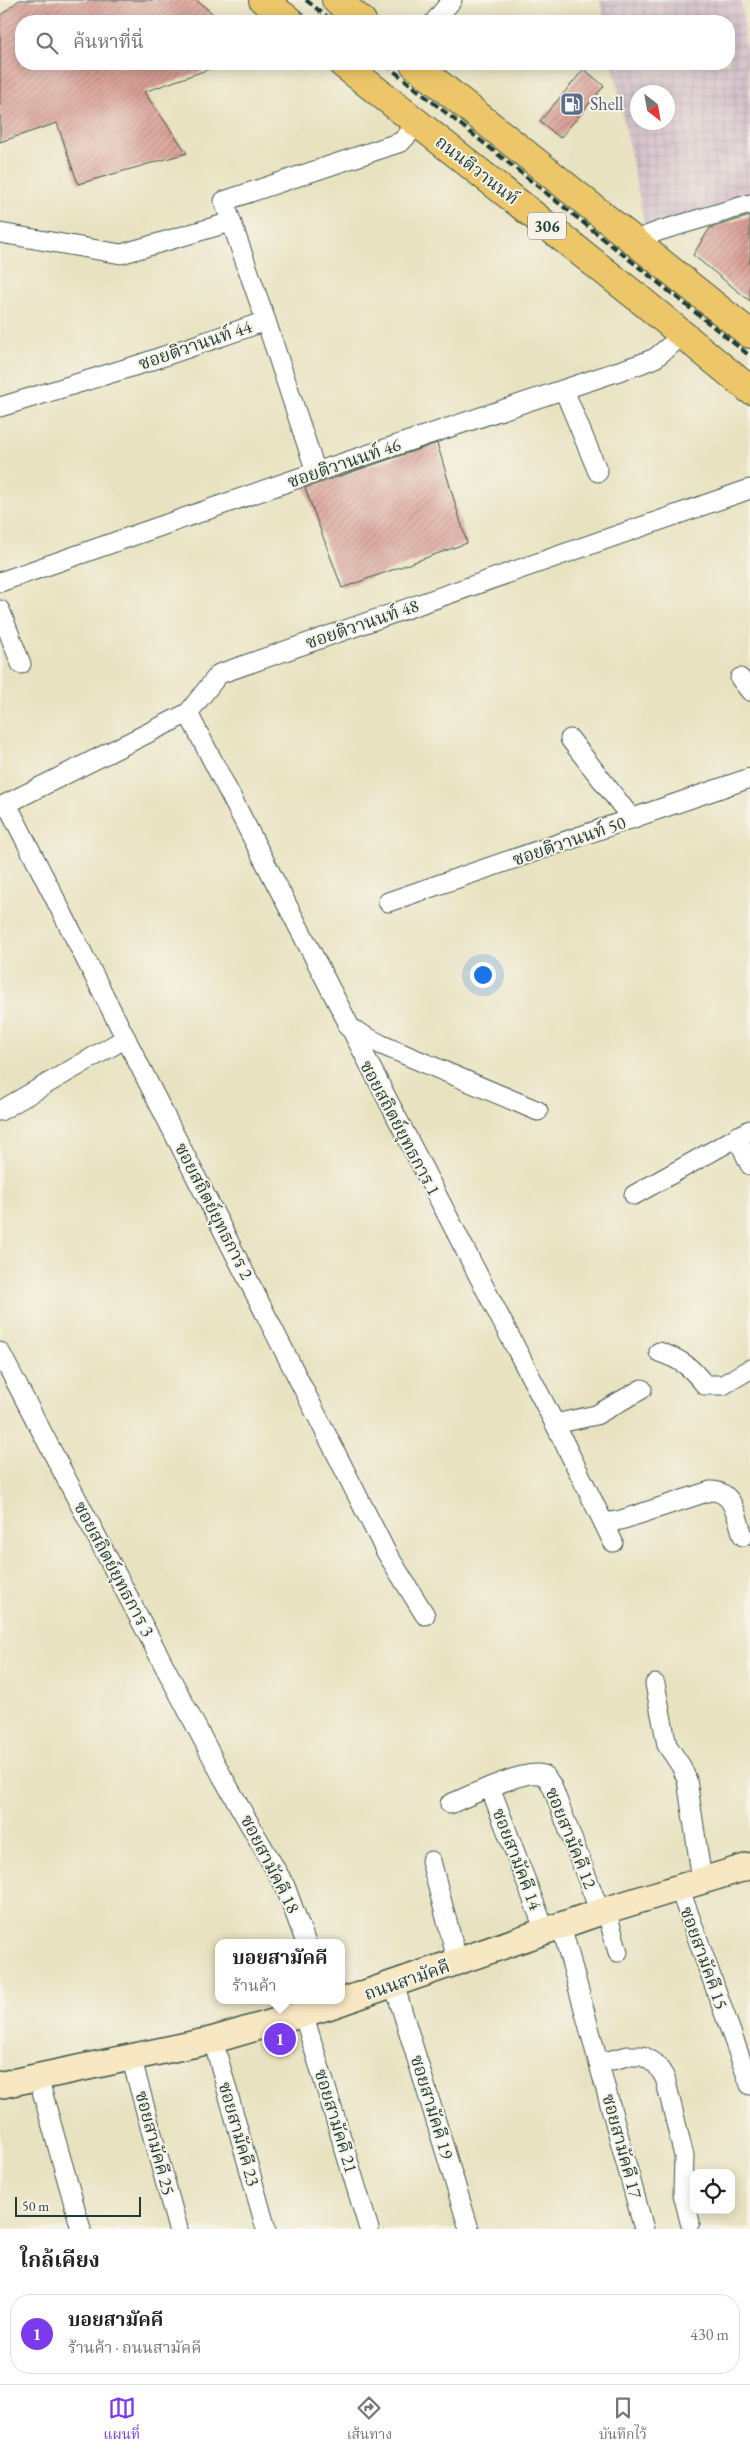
<!DOCTYPE html>
<html lang="th">
<head>
<meta charset="utf-8">
<style>
  body { margin:0; font-family:"EB Garamond","Noto Serif Thai",serif; background:#f2f2f2; color:#222 }
  .controls { position:absolute; right:15px; bottom:15px; display:grid; overflow:hidden; border-radius:10px; box-shadow:0 2px 12px #0003 }
  .controls button { width:45px; height:45px; display:grid; place-items:center; padding:0; border:0; border-bottom:1px solid #e0e0e0; background:#fff; color:#222; font:25px sans-serif }
  .compass { position:absolute; left:630px; top:85px; width:45px; height:45px; border-radius:50%; background:#fff; box-shadow:0 2px 12px #0003; rotate:149deg }
  .scale { position:absolute; left:15px; bottom:12px; width:126px; box-sizing:border-box; padding-left:5px; border:2px solid #1f3d34; border-top:0; font-size:14px; line-height:18px; white-space:nowrap; color:#1f3d34; -webkit-text-stroke:4px #f7f3e8; paint-order:stroke }
  .you { position:absolute; left:482px; top:974px; width:18px; height:18px; margin:-12px; border:4px solid #fff; border-radius:50%; background:#1a73e8; box-shadow:0 0 0 8px #1a73e833 }
  .badge { display:grid; place-items:center; width:32px; height:32px; border-radius:50%; background:#7c3aed; color:#fff; font-size:16px; font-weight:700 }
  .pin { position:absolute; translate:-50% -50%; border:2px solid #fff; box-shadow:0 1px 5px #0006 }
  .popup { position:absolute; left:215px; top:1939px; width:130px; height:65px; box-sizing:border-box; display:grid; place-content:center; border-radius:10px; background:#fff; filter:drop-shadow(0 1px 4px #0005); font-size:16px; white-space:nowrap; color:#767676 }
  .popup b { font-size:19px; color:#222 }
  .popup::after { content:''; position:absolute; left:50%; top:100%; margin-left:-10px; border:10px solid transparent; border-top-color:#fff }
  .list { margin:0; padding:0; list-style:none }
  h2 { display:flex; justify-content:space-between; align-items:center; height:65px; margin:0; padding:0 20px; font-size:21px }
  h2 small { font-size:16px; font-weight:400; color:#767676 }
  .list li { display:grid; grid-template-columns:32px 1fr auto; gap:15px; align-items:center; box-sizing:border-box; height:80px; margin:0 10px 10px; padding:0 10px; border:1px solid #e0e0e0; border-radius:20px }
  .list b { display:block; font-size:19px; white-space:nowrap }
  .list p { margin:0; font-size:16px; white-space:nowrap; color:#767676 }
  .list em { font-size:16px; font-style:normal; color:#767676 }
  .icon { flex:none; width:28px; height:28px; fill:none; stroke:currentColor; stroke-width:2; stroke-linecap:round; stroke-linejoin:round }
  .map { position:relative; flex:none; width:750px; height:2229px; overflow:hidden }
  .search { position:absolute; background:#fff; box-shadow:0 2px 12px #0003; left:15px; right:15px; top:15px; height:55px; display:flex; align-items:center; gap:12px; box-sizing:border-box; padding:0 18px; border-radius:20px; color:#767676; font-size:19px }
  .sheet { height:155px; background:#fff }
  nav { display:flex; justify-content:space-around; align-items:center; box-sizing:border-box; height:70px; border-top:1px solid #e0e0e0; background:#fff; font-size:14px; color:#767676 }
  nav a { display:grid; justify-items:center; gap:2px }
  nav .on { color:#7c3aed }
  .map>svg:first-child { display:block }
  .industrial { fill:url(#industrial-grid); fill-rule:evenodd }
  .building { fill:url(#building-hatch) }
  .lines { fill:none; stroke-linecap:round; stroke-linejoin:round }
  .street-casing { stroke:#3d5649; stroke-width:21 }
  .secondary-casing { stroke:#3d5649; stroke-width:29 }
  .primary-casing { stroke:#3d5649; stroke-width:30 }
  .street { stroke:#fff; stroke-width:19 }
  .secondary { stroke:#f7e8c3; stroke-width:26 }
  .primary { stroke:#ecc669; stroke-width:28 }
  .rail { stroke:#1f3d34; stroke-width:4; stroke-dasharray:8 4; stroke-linecap:butt }
  .labels { text-anchor:middle; stroke-width:4; stroke-linejoin:round; paint-order:stroke }
  .shield { fill:#f7f3e8; stroke:#60746a; stroke-width:1 }
  .shield-label { font-size:16px; font-weight:bold; fill:#1f3d34 }
  .service-label { font-size:18px; fill:#4e5e75; stroke:#f7f3e8; text-anchor:start }
  .street-label { font-size:18px; fill:#1f3d34; stroke:#f7f3e8 }
</style>
</head>
<body>
<div class="map">
<svg width="750" height="2229" viewBox="0 0 750 2229">
  <defs>
    <pattern id="industrial-grid" width="8" height="8" patternUnits="userSpaceOnUse" patternTransform="scale(1.25)"><rect width="8" height="8" fill="#d2bdc8"/><path d="M0 4h8M4 0v8" fill="none" stroke="#b4a3ac"/></pattern>
    <pattern id="building-hatch" width="6" height="6" patternUnits="userSpaceOnUse" patternTransform="scale(1.25)"><rect width="6" height="6" fill="#d99e94"/><path d="M-1 1l2-2M0 6l6-6M5 7l2-2" fill="none" stroke="#af827a"/></pattern>
  </defs>
  <rect width="100%" height="100%" fill="#f7f3e8"/>
  <filter id="ink" filterUnits="userSpaceOnUse"><feTurbulence type="fractalNoise" baseFrequency=".02" numOctaves="2"/><feDisplacementMap in="SourceGraphic" scale="10" xChannelSelector="R" yChannelSelector="G"/><feConvolveMatrix kernelMatrix="1 2 1 2 8 2 1 2 1" color-interpolation-filters="sRGB"/></filter>
  <filter id="wash" filterUnits="userSpaceOnUse"><feTurbulence type="fractalNoise" baseFrequency=".0096" numOctaves="4" result="noise"/><feDisplacementMap in="SourceGraphic" scale="20" xChannelSelector="R" yChannelSelector="G"/><feGaussianBlur stdDeviation="1.12" result="paint"/><feColorMatrix in="noise" values="0 0 0 0 0 0 0 0 0 0 0 0 0 0 0 0 0 1.4 0 .05"/><feComposite in="paint" operator="in"/></filter>
  <g filter="url(#wash)">
    <rect width="100%" height="100%" fill="#e9e2c1"/>
    <!-- industrial -->
    <path class="industrial" d="M600 0H741L750 91V196L645 228 613 64H729V21H605ZM638 92H668V122H638Z"/>
    <g id="blocks">
      <!-- building -->
      <g class="building">
        <path d="M19 0H196L212 13 204 21H21V64H218V66L144 92 187 153 78 184 57 123 0 142V16Z"/>
        <path d="M584 69 604 86 560 138 540 121Z"/>
        <path d="M750 216V301L693 255 710 228Z"/>
        <path d="M437 443 467 543 342 588 305 488Z"/>
      </g>
    </g>
  </g>
  <g filter="url(#ink)">
    <use href="#blocks" fill-opacity="0" stroke="#3d5649" stroke-width="1"/>
    <g class="lines">
      <!-- street casing -->
      <g class="street-casing">
        <g id="street">
          <path d="M435 21 452 0"/>
          <path d="M0 233 121 254 231 222"/>
          <path d="M633 241 659 231 750 204"/>
          <path d="M266 321 316 472"/>
          <path d="M564 390 598 472"/>
          <path d="M0 407 141 364 266 321 224 201 401 142 418 124"/>
          <path d="M0 582 316 472 640 364 655 358 683 335"/>
          <path d="M0 610 21 664"/>
          <path d="M740 678 750 691"/>
          <path d="M188 713 555 1424 613 1542"/>
          <path d="M570 739 632 819"/>
          <path d="M7 804 386 1552 425 1615"/>
          <path d="M0 807 188 713 219 674 750 489"/>
          <path d="M388 902 750 778"/>
          <path d="M348 1027 382 1045 538 1111"/>
          <path d="M0 1111 126 1038"/>
          <path d="M737 1136 750 1165"/>
          <path d="M634 1195 750 1130"/>
          <path d="M0 1352 222 1776 285 1886 306 1943"/>
          <path d="M659 1352C682 1360 690 1366 705 1385H723L750 1369"/>
          <path d="M555 1424 596 1415 642 1389"/>
          <path d="M604 1523 621 1520 710 1491C734 1490 737 1518 743 1536"/>
          <path d="M655 1684 667 1745 681 1766 687 1780 702 1880"/>
          <path d="M490 1787 545 1931"/>
          <path d="M450 1804C469 1796 519 1772 538 1774 546 1774 548 1780 552 1786L600 1912"/>
          <path d="M431 1861 458 1963"/>
          <path d="M679 1887 750 2085"/>
          <path d="M606 1910 618 1952"/>
          <path d="M561 1925 644 2229"/>
          <path d="M394 1984 469 2229"/>
          <path d="M303 2013 369 2229"/>
          <path d="M213 2040 266 2229"/>
          <path d="M131 2057 178 2229"/>
          <path d="M600 2063 628 2056H643L657 2065 665 2078 684 2156 683 2194 690 2222"/>
          <path d="M38 2077 81 2229"/>
        </g>
      </g>
      <!-- secondary casing -->
      <g class="secondary-casing">
        <path id="secondary" d="M0 2085 213 2040 329 2006 600 1912 750 1866"/>
      </g>
      <!-- primary casing -->
      <g class="primary-casing">
        <g id="primary">
          <path d="M263 0 290 21"/>
          <path d="M336 0 362 21"/>
          <path d="M343 64 637 297 750 390"/>
          <path d="M414 64 750 334"/>
        </g>
      </g>
      <!-- street -->
      <use href="#street" class="street"/>
      <!-- secondary -->
      <use href="#secondary" class="secondary"/>
      <!-- primary -->
      <use href="#primary" class="primary"/>
      <!-- rail -->
      <g class="rail">
        <path d="M306 0 332 21"/>
        <path d="M385 64 750 356"/>
      </g>
    </g>
  </g>
  <!-- icons -->
  <defs>
    <g id="fuel-square" transform="scale(1.25)"><rect x="-9" y="-9" width="18" height="18" rx="4" fill="#5c6f8a" stroke="#f7f3e8"/><path d="M-5.5-6h7V0h2V4h1.3V-2.5L3-4.5l.8-.8L6-3V5H2.5V1h-1V6h-7ZM-4.2-4.7v3.2H.2V-4.7Z" fill="#fff"/></g>
  </defs>
  <g fill-rule="evenodd">
    <use href="#fuel-square" x="572" y="104"/>
  </g>
  <g class="labels">
    <!-- shield labels -->
    <rect class="shield" x="528" y="212.5" width="38" height="27" rx="4"/>
    <g class="shield-label">
      <text x="547" y="232">306</text>
    </g>
    <!-- service labels -->
    <g class="service-label">
      <text x="590" y="110">Shell</text>
    </g>
    <!-- street labels -->
    <g class="street-label">
      <text transform="translate(477 170) rotate(38)" y="6">ถนนติวานนท์</text>
      <text transform="translate(195 345) rotate(-19)" y="6">ซอยติวานนท์ 44</text>
      <text transform="translate(344 463) rotate(-19)" y="6">ซอยติวานนท์ 46</text>
      <text transform="translate(362 624) rotate(-19)" y="6">ซอยติวานนท์ 48</text>
      <text transform="translate(569 841) rotate(-19)" y="6">ซอยติวานนท์ 50</text>
      <text transform="translate(400 1128) rotate(62)" y="6">ซอยสถิตย์ยุทธการ 1</text>
      <text transform="translate(214 1211) rotate(63)" y="6">ซอยสถิตย์ยุทธการ 2</text>
      <text transform="translate(114 1569) rotate(62)" y="6">ซอยสถิตย์ยุทธการ 3</text>
      <text transform="translate(571 1838) rotate(68)" y="6">ซอยสามัคคี 12</text>
      <text transform="translate(517 1859) rotate(69)" y="6">ซอยสามัคคี 14</text>
      <text transform="translate(270 1864) rotate(63)" y="6">ซอยสามัคคี 18</text>
      <text transform="translate(704 1958) rotate(70)" y="6">ซอยสามัคคี 15</text>
      <text transform="translate(407 1980) rotate(-19)" y="6">ถนนสามัคคี</text>
      <text transform="translate(432 2107) rotate(73)" y="6">ซอยสามัคคี 19</text>
      <text transform="translate(336 2121) rotate(73)" y="6">ซอยสามัคคี 21</text>
      <text transform="translate(239 2134) rotate(74)" y="6">ซอยสามัคคี 23</text>
      <text transform="translate(155 2143) rotate(75)" y="6">ซอยสามัคคี 25</text>
      <text transform="translate(622 2146) rotate(75)" y="6">ซอยสามัคคี 17</text>
    </g>
  </g>
</svg>
<div class="controls">
<button><svg class="icon" aria-label="locate" viewBox="0 0 24 24"><circle cx="12" cy="12" r="6"/><path d="M12 2v4M12 18v4M2 12h4M18 12h4"/></svg></button>
</div>
<svg class="compass" viewBox="-18 -18 36 36"><path d="M0-13l5 13h-10z" fill="#e53935"/><path d="M0 13l5-13h-10z" fill="#767676"/></svg>
<div class="scale">50 m</div>
<div class="you"></div>
<div class="pin badge" style="left:280px;top:2039px">1</div>
<div class="popup"><b>บอยสามัคคี</b>ร้านค้า</div>
<div class="search"><svg class="icon" aria-label="search" viewBox="0 0 24 24"><circle cx="10" cy="10" r="6"/><path d="M15 15l6 6"/></svg>ค้นหาที่นี่</div>
</div>
<section class="sheet">
<h2>ใกล้เคียง<small></small></h2>
<ul class="list">
<li><span class="badge">1</span><div><b>บอยสามัคคี</b><p>ร้านค้า · ถนนสามัคคี</p></div><em>430 m</em></li>
</ul>
</section>
<nav>
<a class="on"><svg class="icon" aria-label="map" viewBox="0 0 24 24"><path d="M3 6l6-2 6 2 6-2v14l-6 2-6-2-6 2zM9 4v14M15 6v14"/></svg>แผนที่</a>
<a><svg class="icon" aria-label="directions" viewBox="0 0 24 24"><path d="M12 3l9 9-9 9-9-9zM9 14v-3h6M13 9l2 2-2 2"/></svg>เส้นทาง</a>
<a><svg class="icon" aria-label="saved" viewBox="0 0 24 24"><path d="M7 4h10v16l-5-4-5 4z"/></svg>บันทึกไว้</a>
</nav>
</body>
</html>
